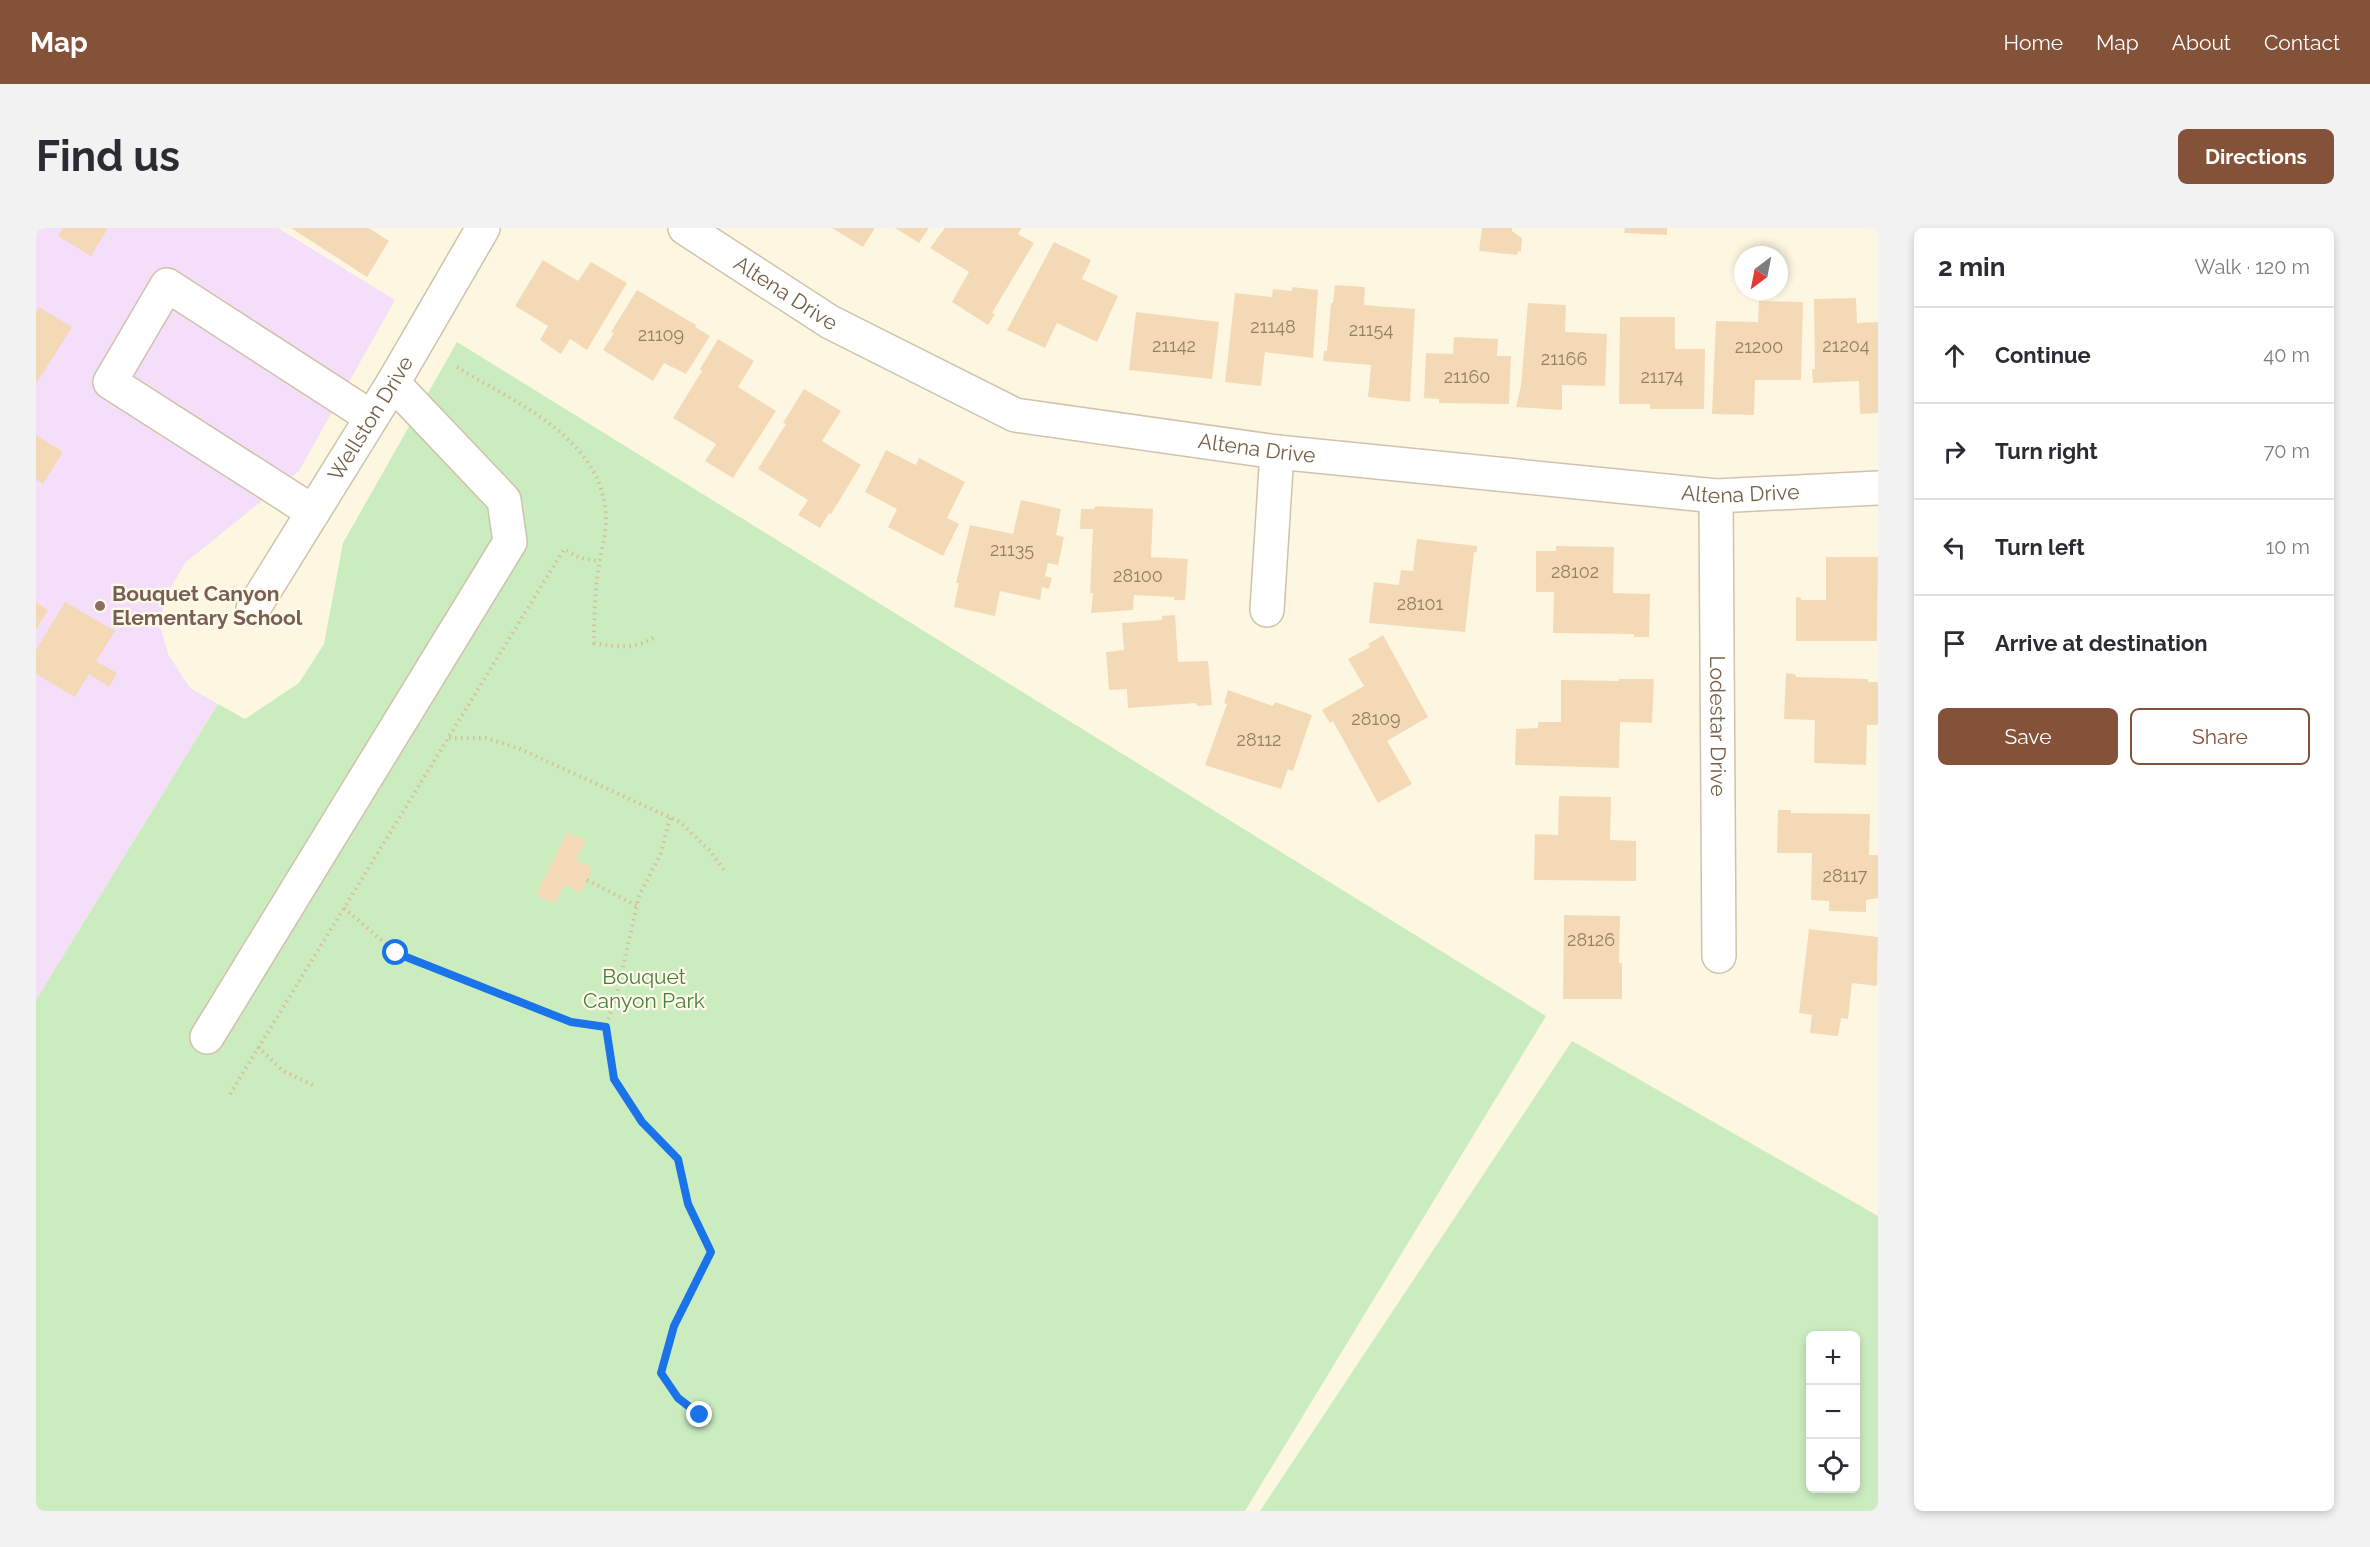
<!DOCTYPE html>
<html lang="en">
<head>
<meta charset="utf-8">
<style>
  body { margin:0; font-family:Raleway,sans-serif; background:#f2f2f3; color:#2b2b33 }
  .controls { position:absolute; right:18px; bottom:18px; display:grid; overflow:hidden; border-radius:9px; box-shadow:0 3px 9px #0003 }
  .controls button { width:54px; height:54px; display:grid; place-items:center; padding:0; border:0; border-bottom:2px solid #e1e1e2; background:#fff; color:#2b2b33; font:30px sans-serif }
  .compass { position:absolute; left:1698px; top:18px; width:54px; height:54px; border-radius:50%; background:#fff; box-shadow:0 3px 9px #0003; rotate:212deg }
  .stop { position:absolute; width:18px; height:18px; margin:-14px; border:4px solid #1a73e8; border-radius:50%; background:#fff }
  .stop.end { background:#1a73e8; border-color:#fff; box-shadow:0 2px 6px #0008 }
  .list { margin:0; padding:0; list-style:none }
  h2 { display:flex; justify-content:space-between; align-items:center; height:78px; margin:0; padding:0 24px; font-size:26px }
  h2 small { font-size:20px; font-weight:400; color:#7c7c81 }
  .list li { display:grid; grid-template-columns:39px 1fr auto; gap:18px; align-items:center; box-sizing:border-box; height:96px; padding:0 24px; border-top:2px solid #e1e1e2 }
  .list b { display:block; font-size:22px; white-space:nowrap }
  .list em { font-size:20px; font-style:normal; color:#7c7c81 }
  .actions { display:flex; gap:12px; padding:18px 24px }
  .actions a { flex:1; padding:14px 0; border:2px solid #835238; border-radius:9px; text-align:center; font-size:21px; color:#835238 }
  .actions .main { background:#835238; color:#fff }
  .icon { flex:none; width:33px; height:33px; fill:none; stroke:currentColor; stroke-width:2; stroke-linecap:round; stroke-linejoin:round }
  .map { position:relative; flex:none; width:1842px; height:1283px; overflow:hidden; border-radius:9px }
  header { display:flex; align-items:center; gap:36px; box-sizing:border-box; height:84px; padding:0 30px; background:#835238; color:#fff }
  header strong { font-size:28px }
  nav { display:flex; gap:33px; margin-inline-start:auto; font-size:21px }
  .intro { display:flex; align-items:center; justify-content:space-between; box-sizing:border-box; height:144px; padding:0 36px }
  h1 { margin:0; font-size:42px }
  .button { padding:15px 27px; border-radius:9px; background:#835238; color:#fff; font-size:21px; font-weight:700 }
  main { display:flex; gap:36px; padding:0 36px }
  aside { flex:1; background:#fff; border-radius:9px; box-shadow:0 3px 9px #0003 }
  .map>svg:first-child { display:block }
  .education { fill:#f4defa }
  .green { fill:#caecbf; fill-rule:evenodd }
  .building { fill:#f4d9b7 }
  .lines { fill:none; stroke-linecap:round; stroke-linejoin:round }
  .minor-casing { stroke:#d1c2ab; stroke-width:36 }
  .path { stroke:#d9bd9b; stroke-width:4; stroke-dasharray:1.5 4.5; stroke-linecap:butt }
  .minor { stroke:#fff; stroke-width:33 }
  .route { stroke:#1a73e8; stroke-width:8 }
  .education-dot { fill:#8d6e63; stroke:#fffae9; stroke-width:2 }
  .labels { text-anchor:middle; stroke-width:4.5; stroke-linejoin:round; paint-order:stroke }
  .number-label { font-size:18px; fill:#967e63 }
  .street-label { font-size:21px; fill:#765f47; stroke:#fffae9 }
  .education-label { font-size:21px; font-weight:bold; fill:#785e54; stroke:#fffae9; text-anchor:start }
  .park-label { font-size:21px; fill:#477d3e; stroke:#fffae9 }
</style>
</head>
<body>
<header>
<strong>Map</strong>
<nav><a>Home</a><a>Map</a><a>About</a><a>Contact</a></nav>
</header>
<div class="intro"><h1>Find us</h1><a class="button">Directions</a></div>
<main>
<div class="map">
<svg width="1842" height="1283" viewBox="0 0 1842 1283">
  <rect width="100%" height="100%" fill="#fdf7e1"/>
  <!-- education -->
  <path class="education" d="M0 0H242L359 72 263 243 150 334 133 362 123 394 132 426 154 460 182 476 0 772Z"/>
  <!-- green -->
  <g class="green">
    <path d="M421 114 1510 788 1209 1283H0V772L182 476 209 491 263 455 288 416 307 315Z"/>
    <path d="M1536 813 1842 988V1283H1224ZM1774 1108H1820V1260H1774Z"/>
  </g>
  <!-- building -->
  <g class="building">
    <path d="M27 0H72L55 28 22 8Z"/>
    <path d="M255 0H333L353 13 331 49Z"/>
    <path d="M796 0H839L827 19Z"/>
    <path d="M859 0H893L883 15Z"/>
    <path d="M909 0H986L982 6 998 15 956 85 959 86 952 97 916 74 933 44 894 20Z"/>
    <path d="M1446 0H1476V3L1486 10 1485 24 1482 23 1481 27 1443 23Z"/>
    <path d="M1589 0H1631V7L1588 5Z"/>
    <path d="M1018 14 1055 32 1046 51 1082 68 1061 114 1021 95 1009 120 971 102Z"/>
    <path d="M507 32 542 53 555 34 591 55 551 122 534 111 525 126 504 112 512 98 479 78Z"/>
    <path d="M1299 57 1329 59 1328 77 1379 81 1374 174 1332 169 1335 137 1287 133 1288 123H1291L1295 75H1297Z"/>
    <path d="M1256 59 1282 62 1277 130 1229 124 1225 158 1189 154 1199 65 1236 69 1237 61 1256 63Z"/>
    <path d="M601 62 660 97 659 99 674 108 650 146 628 135 617 153 567 122 578 105 575 104Z"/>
    <path d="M1820 70 1821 95 1842 94V185L1824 186 1823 153 1777 155 1776 141H1779L1778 71Z"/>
    <path d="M1723 73 1767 74 1765 152H1719L1718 187 1676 186 1680 93 1722 94Z"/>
    <path d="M1492 75 1530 77 1529 104 1571 106 1569 158 1526 157V182L1480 179 1485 158Z"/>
    <path d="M3 79 36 99 0 156V84Z"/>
    <path d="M1100 84 1183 94 1176 151 1093 142Z"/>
    <path d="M1584 89H1639V121H1669L1668 181H1614V176H1583Z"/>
    <path d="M1418 109 1462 111 1461 128H1475L1473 176 1403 175V171L1388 170 1390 125 1417 126Z"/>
    <path d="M682 111 718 133 702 159 740 183 697 250 669 233 680 216 637 190 666 143 664 141Z"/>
    <path d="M768 161 805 183 786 213 825 237 795 286 793 285 784 300 762 287 772 272 722 241 750 196 747 195Z"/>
    <path d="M0 207 27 224 7 256 0 252Z"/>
    <path d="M850 222 880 237 883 230 929 254 911 290 923 296 907 328 852 299 861 281 829 264Z"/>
    <path d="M985 272 1025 281 1020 307 1028 309 1022 337 1012 335 1009 348 1016 350 1013 361 1006 359 1004 372 964 363 959 388 918 379 923 355H920L934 297 977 306Z"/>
    <path d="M1059 278 1117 281 1115 329 1152 331 1149 372H1138V369L1098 367 1097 382 1055 385 1057 365H1054L1057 301H1044L1045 281H1058Z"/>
    <path d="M1381 311 1441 318V324H1438L1429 404 1333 395 1338 354 1363 357 1365 342 1377 343Z"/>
    <path d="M1520 318 1578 319 1577 365 1614 366 1613 409H1598V406L1517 405 1518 364H1500V323H1520Z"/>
    <path d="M1790 329H1842L1841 413H1760V369L1765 370V372H1790Z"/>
    <path d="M0 374 12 382 0 402Z"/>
    <path d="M29 374 79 403 60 433 81 445 73 459 53 446 39 469 0 446V422Z"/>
    <path d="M1139 387 1142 434 1172 433 1176 477 1161 478 1160 475 1092 480 1091 461 1073 462 1070 424 1088 422 1086 395 1126 392V388Z"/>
    <path d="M1347 407 1392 489 1351 513 1376 556 1342 575 1297 493 1294 495 1286 482 1328 458 1312 431 1334 419 1332 416Z"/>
    <path d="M1750 445 1759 446 1760 449 1832 451V454H1842V497H1831L1830 537 1778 535 1779 492 1748 491Z"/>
    <path d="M1583 451H1618L1616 495 1584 494 1583 540 1479 537 1480 501 1502 500V494H1525V452L1583 453Z"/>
    <path d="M1192 462 1237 478 1239 474 1276 487 1257 543 1252 541 1245 561 1169 537 1191 476 1188 475Z"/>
    <path d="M1523 568 1575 569 1574 612 1600 613V653L1498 652 1499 606 1522 607Z"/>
    <path d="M1742 582H1755V585L1834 586 1833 627H1842V670L1830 672V684L1793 683V673L1775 672 1776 625H1741Z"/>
    <path d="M531 604 550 613 540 632 557 640 545 665 528 657 519 676 500 667Z"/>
    <path d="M1528 687 1584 688 1583 735H1586V771H1527Z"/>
    <path d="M1773 701 1842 709 1841 758 1816 755 1812 791 1805 790 1802 808 1774 805 1776 787 1763 785Z"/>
  </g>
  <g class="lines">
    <!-- minor casing -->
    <g class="minor-casing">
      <g id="minor">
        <path id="s1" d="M649 0 794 94 979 187 1241 224 1680 268 1842 260"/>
        <path id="s2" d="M1680 268 1683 728"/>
        <path d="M277 284 74 154 131 57 335 189"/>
        <path id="s3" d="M217 381 357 155 447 0"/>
        <path d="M1231 382 1241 224"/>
        <path d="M171 809 474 314 468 272 357 155"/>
      </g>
    </g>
    <!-- path -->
    <g class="path">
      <path d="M421 139C479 175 570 211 570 292 570 307 565 323 563 337 559 363 558 389 558 415 581 419 598 422 619 409"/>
      <path d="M413 510H450L482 520 644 594 673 622 689 643"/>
      <path d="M634 590 625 625 603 668 581 765 570 799 578 851 606 894 642 931 652 976 675 1024 638 1098 625 1145 642 1170 664 1187"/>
      <path d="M551 652 601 678"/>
      <path d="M308 680 360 725 535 794 570 799"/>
      <path d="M222 819 247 843 279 858"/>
      <path d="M194 866 528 321 544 330 563 333"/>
    </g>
    <!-- minor -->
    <use href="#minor" class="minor"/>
  </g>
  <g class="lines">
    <!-- route -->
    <path class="route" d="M360 725 535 794 570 799 578 851 606 894 642 931 652 976 675 1024 638 1098 625 1145 642 1170 664 1187"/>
  </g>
  <!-- markers -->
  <circle class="education-dot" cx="64" cy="378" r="6"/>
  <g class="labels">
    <!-- number labels -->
    <g class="number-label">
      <text x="1237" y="105">21148</text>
      <text x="1335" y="108">21154</text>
      <text x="625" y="113">21109</text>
      <text x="1138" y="124">21142</text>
      <text x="1810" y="124">21204</text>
      <text x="1723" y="125">21200</text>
      <text x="1528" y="137">21166</text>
      <text x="1431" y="155">21160</text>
      <text x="1626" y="155">21174</text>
      <text x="976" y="328">21135</text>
      <text x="1539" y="350">28102</text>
      <text x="1102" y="354">28100</text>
      <text x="1384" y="382">28101</text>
      <text x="1340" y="497">28109</text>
      <text x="1223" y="518">28112</text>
      <text x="1809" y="654">28117</text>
      <text x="1555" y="718">28126</text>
    </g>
    <!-- street labels -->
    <g class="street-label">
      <text dy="7" stroke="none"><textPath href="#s1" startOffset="120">Altena Drive</textPath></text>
      <text dy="7" stroke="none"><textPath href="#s3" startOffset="224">Wellston Drive</textPath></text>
      <text dy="7" stroke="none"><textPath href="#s1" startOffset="624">Altena Drive</textPath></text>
      <text dy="7" stroke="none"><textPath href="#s1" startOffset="1110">Altena Drive</textPath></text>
      <text dy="7" stroke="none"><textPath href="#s2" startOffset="230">Lodestar Drive</textPath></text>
    </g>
    <!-- education labels -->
    <g class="education-label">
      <text x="76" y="373">Bouquet Canyon<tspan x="76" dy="24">Elementary School</tspan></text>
    </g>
    <!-- park labels -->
    <g class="park-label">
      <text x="608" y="756">Bouquet<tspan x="608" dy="24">Canyon Park</tspan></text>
    </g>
  </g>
</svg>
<div class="controls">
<button>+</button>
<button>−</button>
<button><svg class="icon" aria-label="locate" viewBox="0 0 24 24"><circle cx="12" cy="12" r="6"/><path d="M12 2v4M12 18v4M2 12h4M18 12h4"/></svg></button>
</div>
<svg class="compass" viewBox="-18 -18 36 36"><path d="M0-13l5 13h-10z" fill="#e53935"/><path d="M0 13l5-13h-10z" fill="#7c7c81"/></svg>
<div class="stop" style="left:360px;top:725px"></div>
<div class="stop end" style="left:664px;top:1187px"></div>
</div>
<aside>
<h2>2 min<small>Walk · 120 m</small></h2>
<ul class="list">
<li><svg class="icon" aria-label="ahead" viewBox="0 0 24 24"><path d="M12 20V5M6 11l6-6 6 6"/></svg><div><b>Continue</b></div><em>40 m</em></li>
<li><svg class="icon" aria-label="right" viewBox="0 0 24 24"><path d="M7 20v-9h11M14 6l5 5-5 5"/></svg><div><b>Turn right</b></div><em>70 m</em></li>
<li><svg class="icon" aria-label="left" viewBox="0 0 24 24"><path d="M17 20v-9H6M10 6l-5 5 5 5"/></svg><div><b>Turn left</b></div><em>10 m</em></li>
<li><svg class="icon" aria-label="arrive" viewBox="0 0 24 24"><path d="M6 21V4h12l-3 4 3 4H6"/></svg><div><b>Arrive at destination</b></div></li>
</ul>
<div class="actions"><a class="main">Save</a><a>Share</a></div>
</aside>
</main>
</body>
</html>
